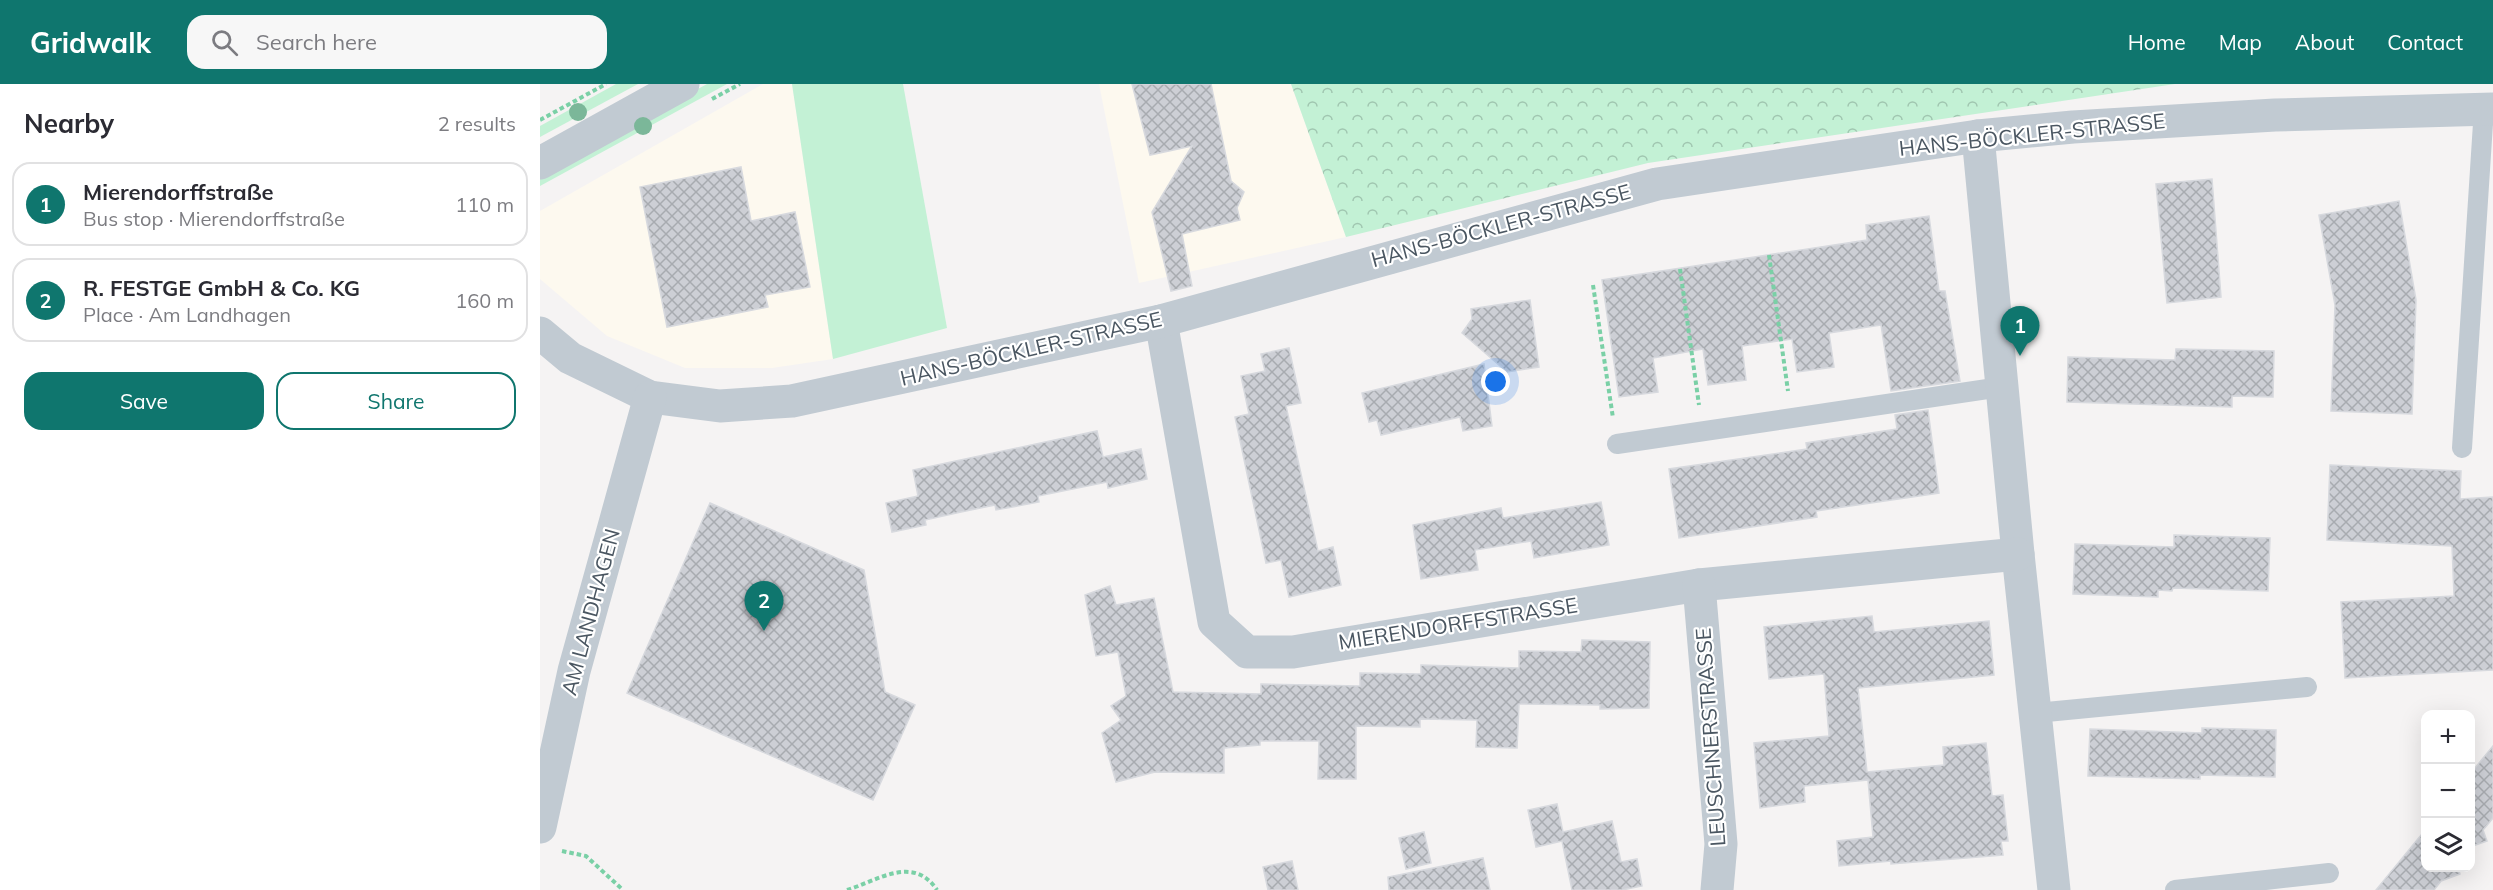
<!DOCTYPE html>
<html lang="en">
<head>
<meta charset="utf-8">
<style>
  body { margin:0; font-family:Mulish,sans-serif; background:#f7f7f7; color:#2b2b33 }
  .controls { position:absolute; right:18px; bottom:18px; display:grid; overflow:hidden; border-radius:12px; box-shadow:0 6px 24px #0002 }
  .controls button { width:54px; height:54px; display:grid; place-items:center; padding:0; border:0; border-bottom:2px solid #e1e1e2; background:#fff; color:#2b2b33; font:30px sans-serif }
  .you { position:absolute; left:956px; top:298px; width:21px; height:21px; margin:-15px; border:4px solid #fff; border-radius:50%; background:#1a73e8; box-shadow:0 0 0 9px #1a73e833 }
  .badge { display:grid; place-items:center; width:39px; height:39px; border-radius:50%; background:#0f766e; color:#fff; font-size:20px; font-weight:700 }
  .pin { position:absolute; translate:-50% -50px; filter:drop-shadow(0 2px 3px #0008) }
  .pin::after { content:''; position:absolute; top:32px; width:21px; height:18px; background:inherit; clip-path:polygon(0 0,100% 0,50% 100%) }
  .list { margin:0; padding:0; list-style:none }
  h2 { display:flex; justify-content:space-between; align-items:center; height:78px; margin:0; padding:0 24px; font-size:26px }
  h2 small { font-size:20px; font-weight:400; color:#7c7c81 }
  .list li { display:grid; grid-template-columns:39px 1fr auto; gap:18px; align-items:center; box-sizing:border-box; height:84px; margin:0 12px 12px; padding:0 12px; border:2px solid #e1e1e2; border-radius:18px }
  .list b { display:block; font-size:22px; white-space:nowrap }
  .list p { margin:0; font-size:20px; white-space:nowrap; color:#7c7c81 }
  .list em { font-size:20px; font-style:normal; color:#7c7c81 }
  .actions { display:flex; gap:12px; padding:18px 24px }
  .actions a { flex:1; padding:14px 0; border:2px solid #0f766e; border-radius:18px; text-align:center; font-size:21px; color:#0f766e }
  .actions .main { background:#0f766e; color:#fff }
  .icon { flex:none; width:33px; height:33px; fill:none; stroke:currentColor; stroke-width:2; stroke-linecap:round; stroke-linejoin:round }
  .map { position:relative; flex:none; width:1953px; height:806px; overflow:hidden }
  header { display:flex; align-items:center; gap:36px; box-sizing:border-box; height:84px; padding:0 30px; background:#0f766e; color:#fff }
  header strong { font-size:28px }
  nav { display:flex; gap:33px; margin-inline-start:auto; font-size:21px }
  .search { width:420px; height:54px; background:#f7f7f7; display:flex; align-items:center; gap:15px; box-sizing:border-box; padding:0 21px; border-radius:18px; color:#7c7c81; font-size:22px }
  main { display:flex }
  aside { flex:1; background:#fff }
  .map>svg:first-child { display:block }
  .commercial { fill:#fdf9ef }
  .grass { fill:#c3f1d5 }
  .forest { fill:url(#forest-crowns) }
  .building { fill:url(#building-cross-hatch); stroke:#d7d9de; stroke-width:1.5 }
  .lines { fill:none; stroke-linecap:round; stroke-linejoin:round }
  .path { stroke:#7ad0a6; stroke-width:4; stroke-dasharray:4.5 3; stroke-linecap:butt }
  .service { stroke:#c1cad2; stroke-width:20 }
  .minor { stroke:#c1cad2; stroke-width:33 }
  .tertiary { stroke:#c1cad2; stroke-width:33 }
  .tree { fill:#7bb799 }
  .labels { text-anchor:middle; stroke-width:4.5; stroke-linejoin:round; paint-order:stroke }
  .street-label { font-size:21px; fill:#4a5661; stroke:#fff }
</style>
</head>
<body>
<header>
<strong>Gridwalk</strong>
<div class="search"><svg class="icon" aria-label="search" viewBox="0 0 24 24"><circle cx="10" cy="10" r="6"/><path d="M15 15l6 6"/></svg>Search here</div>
<nav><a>Home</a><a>Map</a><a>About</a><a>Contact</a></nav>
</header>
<main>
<aside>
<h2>Nearby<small>2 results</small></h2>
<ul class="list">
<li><span class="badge">1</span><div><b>Mierendorffstraße</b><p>Bus stop · Mierendorffstraße</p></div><em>110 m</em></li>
<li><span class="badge">2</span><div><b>R. FESTGE GmbH &amp; Co. KG</b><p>Place · Am Landhagen</p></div><em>160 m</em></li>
</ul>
<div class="actions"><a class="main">Save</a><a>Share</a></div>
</aside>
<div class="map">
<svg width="1953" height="806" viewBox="0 0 1953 806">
  <defs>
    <pattern id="forest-crowns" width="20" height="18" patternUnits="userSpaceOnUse" patternTransform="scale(1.5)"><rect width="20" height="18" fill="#c3f1d5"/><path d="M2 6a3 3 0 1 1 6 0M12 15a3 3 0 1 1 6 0" fill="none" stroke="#a0c6b0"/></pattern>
    <pattern id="building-cross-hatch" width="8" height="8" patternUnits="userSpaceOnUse" patternTransform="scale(1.5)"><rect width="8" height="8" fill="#cdcfd5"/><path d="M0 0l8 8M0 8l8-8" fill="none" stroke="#a8abb0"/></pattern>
  </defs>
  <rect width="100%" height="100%" fill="#f5f3f3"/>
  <!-- commercial -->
  <g class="commercial">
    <path d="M223 0H252L293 275 232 284H145L67 252 0 195V127Z"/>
    <path d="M559 0H751L806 153 599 199Z"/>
  </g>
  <!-- grass -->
  <g class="grass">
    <path d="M76 0H98L0 53V42Z"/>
    <path d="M167 0H187L0 102V91Z"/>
    <path d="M252 0H363L407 244 293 275Z"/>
  </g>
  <!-- forest -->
  <path class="forest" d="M751 0H1635L1108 79 806 153Z"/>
  <!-- building -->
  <g class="building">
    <path d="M592 0H671L691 97 704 108 697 124 700 136 642 150 652 202 631 207 612 128 652 62 610 71Z"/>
    <path d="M201 83 211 137 255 128 270 203 225 211 228 223 127 243 100 103Z"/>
    <path d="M1672 95 1681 213 1627 219 1616 100Z"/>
    <path d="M1859 117 1876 216 1872 330 1791 327 1795 221 1779 131Z"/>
    <path d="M1389 132 1399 207H1405L1420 297 1351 307 1341 241 1289 249 1294 283 1257 288 1252 255 1202 262 1206 296 1168 301 1163 265 1113 274 1118 308 1079 313 1062 196 1327 156 1326 141Z"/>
    <path d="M990 216 999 283 967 288 922 249 932 235 931 225Z"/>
    <path d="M749 264 761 319 746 322 778 467 793 463 801 501 749 513 741 476 726 479 695 333 709 330 701 292 725 287 721 270Z"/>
    <path d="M1636 265 1734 267 1733 313 1692 312V323L1527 318 1528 273 1635 276Z"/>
    <path d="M944 280 952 342 923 347 920 333 841 351 837 336 829 338 822 309Z"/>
    <path d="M1388 326 1399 409 1276 427 1277 433 1139 454 1129 385 1267 365 1266 359 1357 345 1355 331Z"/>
    <path d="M557 347 563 373 601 365 607 395 568 404 567 398 498 412 499 418 456 426 455 421 421 428 385 436 386 441 352 448 346 419 378 412 373 386Z"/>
    <path d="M1790 381 1921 387 1920 415 1953 413V586L1805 594 1801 518 1914 512 1912 462 1787 456Z"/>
    <path d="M1061 418 1069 461 994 474 991 457 935 466 938 486 881 495 873 441 961 424 963 434Z"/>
    <path d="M170 419 324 486 345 608 375 621 333 716 87 609Z"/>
    <path d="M1634 451 1730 454 1728 507 1633 504 1632 507 1618 506V513L1533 510 1535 460 1634 463Z"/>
    <path d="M570 502 576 521 614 514 633 608 721 610V600L820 602V589L881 590V581L979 584V567L1041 568 1042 556 1110 558 1109 624 1060 625V621L979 620 977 664 936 663 937 636 880 635V643L816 642V695H778L779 657H720V661L684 664V689L615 688 576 698 562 649 581 636 571 622 586 612 578 568 556 572 545 511Z"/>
    <path d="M1332 532 1334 548 1449 537 1454 591 1318 604 1327 688 1404 681 1403 663 1446 659 1452 712 1463 711 1468 757H1461L1463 771 1351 780V777L1299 782 1297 757 1333 753 1328 696 1264 702 1265 718 1220 724 1214 659 1289 652 1284 590 1229 595 1224 543Z"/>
    <path d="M1662 644 1736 646 1735 693 1660 691V695L1548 692 1550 645 1662 649Z"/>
    <path d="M1953 662V734L1943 746 1947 757 1930 763V690Z"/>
    <path d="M1017 720 1023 748 1072 737 1081 778 1097 775 1102 802 1082 806H1032L1022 757 996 763 988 726Z"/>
    <path d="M1886 745V783H1918L1920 790 1901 797 1894 806H1836Z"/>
    <path d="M884 748 891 779 866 785 859 754Z"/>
    <path d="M943 774 950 806H849L848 793Z"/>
    <path d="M752 777 758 806H728L723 783Z"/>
  </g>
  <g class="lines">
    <!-- path -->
    <g class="path">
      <path d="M172 15 200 0"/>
      <path d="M0 36 66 0"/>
      <path d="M1229 171 1248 307"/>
      <path d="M1140 185 1159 321"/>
      <path d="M1053 201 1073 334"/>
      <path d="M22 767 46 772 83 806"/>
      <path d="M307 806C337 797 373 770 397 806"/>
    </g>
    <!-- service -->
    <g class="service">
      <path d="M1077 360 1461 303"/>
      <path d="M1922 364 1944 24"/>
      <path d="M1496 629 1767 603"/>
      <path d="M1635 806 1789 789"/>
    </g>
    <!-- minor -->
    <g class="minor">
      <path d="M1438 52 1478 470 1514 806"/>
      <path d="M621 237 674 538 707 568H753L1159 501 1478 470"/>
      <path d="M0 249 30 274 110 313 180 322 252 317 621 237 1117 100 1438 52 1533 43 1735 31 1953 25"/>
      <path d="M1159 501 1181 760 1177 806"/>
      <path d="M0 743 34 587 110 313"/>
    </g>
    <!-- tertiary -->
    <path class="tertiary" d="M0 79 143 0"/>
  </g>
  <!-- trees -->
  <g class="tree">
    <circle cx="38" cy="28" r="9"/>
    <circle cx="103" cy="42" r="9"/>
  </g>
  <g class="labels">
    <!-- street labels -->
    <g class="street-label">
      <text transform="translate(1492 51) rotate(-6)" y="7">HANS-BÖCKLER-STRASSE</text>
      <text transform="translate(961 142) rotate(-15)" y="7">HANS-BÖCKLER-STRASSE</text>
      <text transform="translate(491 265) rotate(-13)" y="7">HANS-BÖCKLER-STRASSE</text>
      <text transform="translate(51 528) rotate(-75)" y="7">AM LANDHAGEN</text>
      <text transform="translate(918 540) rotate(-9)" y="7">MIERENDORFFSTRASSE</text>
      <text transform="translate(1171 653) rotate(-94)" y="7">LEUSCHNERSTRASSE</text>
    </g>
  </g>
</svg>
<div class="controls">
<button>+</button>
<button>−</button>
<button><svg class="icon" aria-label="layers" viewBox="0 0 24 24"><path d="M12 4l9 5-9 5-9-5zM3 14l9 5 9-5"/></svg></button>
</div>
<div class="you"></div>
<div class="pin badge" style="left:1480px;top:272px">1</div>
<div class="pin badge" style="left:224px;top:547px">2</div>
</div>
</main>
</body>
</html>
